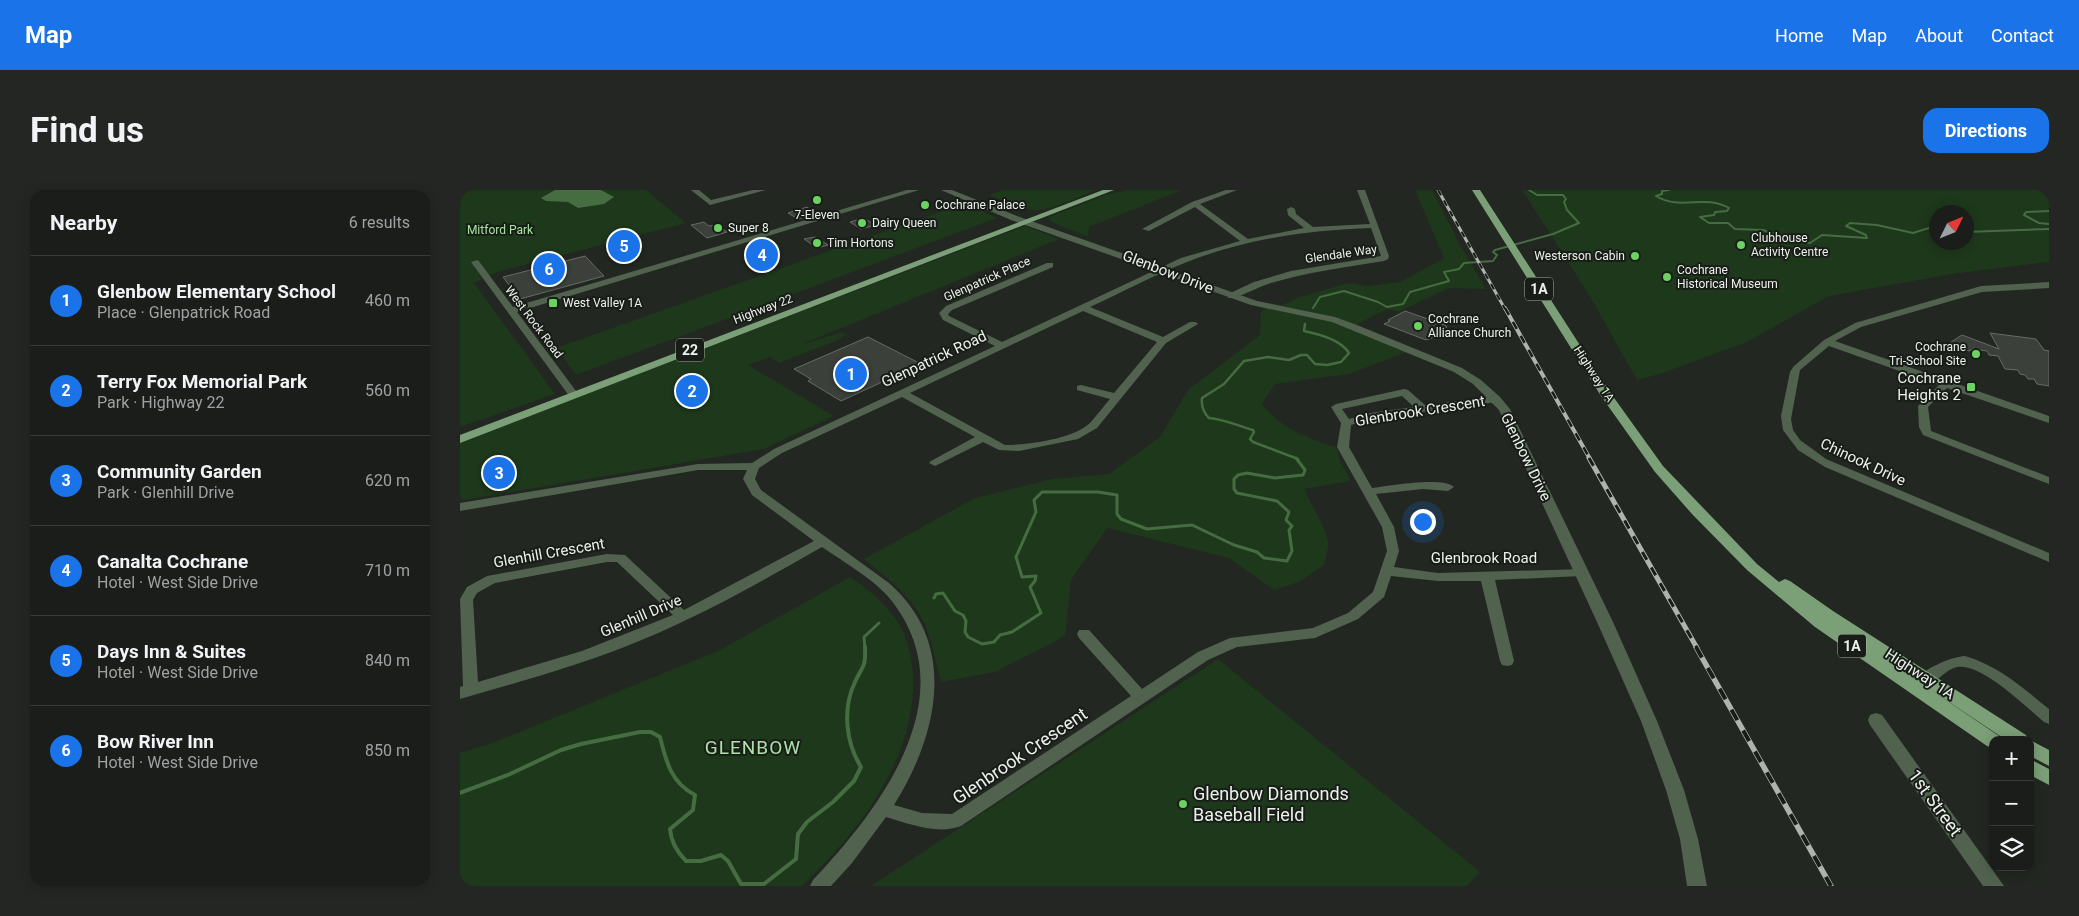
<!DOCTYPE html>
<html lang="en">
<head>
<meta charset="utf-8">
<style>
  body { margin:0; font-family:Roboto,sans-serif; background:#232622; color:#f1f3f6 }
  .controls { position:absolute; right:15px; bottom:15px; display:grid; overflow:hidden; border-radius:10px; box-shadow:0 2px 12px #0003 }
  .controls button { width:45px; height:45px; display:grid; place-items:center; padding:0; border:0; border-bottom:1px solid #383b38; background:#1a1d19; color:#f1f3f6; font:25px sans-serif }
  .compass { position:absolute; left:1469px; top:15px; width:45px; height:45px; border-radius:50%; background:#1a1d19; box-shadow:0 2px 12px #0003; rotate:47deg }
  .you { position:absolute; left:962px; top:331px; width:18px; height:18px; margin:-12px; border:4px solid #fff; border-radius:50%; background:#1a73e8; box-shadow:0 0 0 8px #1a73e833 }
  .badge { display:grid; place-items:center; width:32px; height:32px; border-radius:50%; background:#1a73e8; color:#fff; font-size:16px; font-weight:700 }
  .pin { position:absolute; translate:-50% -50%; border:2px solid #fff; box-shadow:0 1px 5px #0006 }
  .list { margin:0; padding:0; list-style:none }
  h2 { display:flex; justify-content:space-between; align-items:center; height:65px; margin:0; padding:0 20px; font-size:21px }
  h2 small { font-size:16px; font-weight:400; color:#9fa2a2 }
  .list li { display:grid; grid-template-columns:32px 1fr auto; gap:15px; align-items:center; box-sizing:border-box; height:90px; padding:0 20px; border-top:1px solid #383b38 }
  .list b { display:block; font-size:19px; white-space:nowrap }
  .list p { margin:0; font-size:16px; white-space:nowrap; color:#9fa2a2 }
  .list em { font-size:16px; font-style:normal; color:#9fa2a2 }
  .icon { flex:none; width:28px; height:28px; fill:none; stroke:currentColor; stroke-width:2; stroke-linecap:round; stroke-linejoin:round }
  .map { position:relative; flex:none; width:1589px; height:696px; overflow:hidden; border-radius:15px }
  header { display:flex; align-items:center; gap:30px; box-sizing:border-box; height:70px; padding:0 25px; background:#1a73e8; color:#fff }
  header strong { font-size:24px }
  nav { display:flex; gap:28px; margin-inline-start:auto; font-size:18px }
  .intro { display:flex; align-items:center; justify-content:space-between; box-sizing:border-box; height:120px; padding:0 30px }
  h1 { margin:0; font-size:35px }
  .button { padding:12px 22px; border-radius:15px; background:#1a73e8; color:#fff; font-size:18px; font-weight:700 }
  main { display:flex; gap:30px; padding:0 30px }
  aside { flex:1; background:#1a1d19; border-radius:15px; box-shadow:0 2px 12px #0003 }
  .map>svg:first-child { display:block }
  .green { fill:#1e381b; fill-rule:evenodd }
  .water { fill:#456d41 }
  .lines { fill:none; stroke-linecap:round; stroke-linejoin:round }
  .stream-far3 { stroke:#456d41; stroke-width:2 }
  .stream-far2 { stroke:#456d41; stroke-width:2.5 }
  .stream-far1 { stroke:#456d41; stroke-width:3 }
  .stream { stroke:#456d41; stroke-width:4 }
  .building { fill:#3b413a; stroke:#666c65 }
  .minor { fill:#51624f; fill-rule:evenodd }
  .tertiary { fill:#51624f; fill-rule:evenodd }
  .primary { fill:#7b9f77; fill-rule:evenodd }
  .rail-far3-casing { stroke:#aeb3ad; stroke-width:3 }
  .rail-far2-casing { stroke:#aeb3ad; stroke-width:4 }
  .rail-far1-casing { stroke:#aeb3ad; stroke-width:5 }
  .rail-casing { stroke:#aeb3ad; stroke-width:5.5 }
  .rail-far3 { stroke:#181d18; stroke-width:2; stroke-dasharray:6; stroke-linecap:butt }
  .rail-far2 { stroke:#181d18; stroke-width:2.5; stroke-dasharray:8; stroke-linecap:butt }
  .rail-far1 { stroke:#181d18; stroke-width:3; stroke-dasharray:9; stroke-linecap:butt }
  .rail { stroke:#181d18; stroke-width:4; stroke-dasharray:12; stroke-linecap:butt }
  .poi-dot { fill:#6cd362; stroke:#181d18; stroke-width:2 }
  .labels { text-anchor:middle; stroke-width:4; stroke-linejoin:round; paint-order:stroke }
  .far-poi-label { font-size:12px; fill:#edf1ec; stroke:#181d18; text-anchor:start }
  .far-park-label { font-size:12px; fill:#a7e4a0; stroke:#181d18 }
  .far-street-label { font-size:12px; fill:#edf1ec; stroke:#181d18 }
  .shield { fill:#181d18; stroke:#adb1ac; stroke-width:1 }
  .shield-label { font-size:14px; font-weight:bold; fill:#edf1ec }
  .street-label { font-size:15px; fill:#edf1ec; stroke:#181d18 }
  .poi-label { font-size:15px; fill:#edf1ec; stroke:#181d18; text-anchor:end }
  .near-street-label { font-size:18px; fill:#edf1ec; stroke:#181d18 }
  .near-poi-label { font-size:18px; fill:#edf1ec; stroke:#181d18; text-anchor:start }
  .near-neighbourhood-label { font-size:19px; letter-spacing:1px; fill:#abe1a5; stroke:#181d18 }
</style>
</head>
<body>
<header>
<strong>Map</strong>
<nav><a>Home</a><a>Map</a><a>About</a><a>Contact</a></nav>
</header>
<div class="intro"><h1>Find us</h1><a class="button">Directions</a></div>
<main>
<aside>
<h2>Nearby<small>6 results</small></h2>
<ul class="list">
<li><span class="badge">1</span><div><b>Glenbow Elementary School</b><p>Place · Glenpatrick Road</p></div><em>460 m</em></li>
<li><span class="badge">2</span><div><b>Terry Fox Memorial Park</b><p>Park · Highway 22</p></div><em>560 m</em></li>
<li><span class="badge">3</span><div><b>Community Garden</b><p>Park · Glenhill Drive</p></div><em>620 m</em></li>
<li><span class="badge">4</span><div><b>Canalta Cochrane</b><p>Hotel · West Side Drive</p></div><em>710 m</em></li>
<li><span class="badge">5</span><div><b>Days Inn &amp; Suites</b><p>Hotel · West Side Drive</p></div><em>840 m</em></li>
<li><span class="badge">6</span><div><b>Bow River Inn</b><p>Hotel · West Side Drive</p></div><em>850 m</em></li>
</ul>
</aside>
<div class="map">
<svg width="1589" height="696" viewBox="0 0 1589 696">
  <rect width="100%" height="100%" fill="#222721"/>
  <!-- green -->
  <g class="green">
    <path d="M0 0H186L226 33 37 82 14 93 95 204 0 237Z"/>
    <path d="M543 0H637C619 6 592 21 574 20 558 19 543 11 529 5Z"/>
    <path d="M667 0H722L629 37 628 45 626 46 591 32 589 27 646 5Z"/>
    <path d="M955 0H972L1000 55 1026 99 989 98 938 122 927 119 894 136 952 160 889 184 815 194 802 214C823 240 847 247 877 258L880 271 891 291 844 299 863 336 869 354 864 375 839 392 814 400 769 368 647 338 611 390 605 446 535 482 481 492C476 473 472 451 464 433 452 406 426 388 404 369L515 308 592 289 649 284 700 247 728 200 800 145 801 122 811 113 823 115 837 108 888 93 908 96 940 92 984 68Z"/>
    <path d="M1062 0H1589V72L1492 84 1369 106 1287 152 1200 184 1177 190 1128 103ZM1476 22H1506V52H1476Z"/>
    <path d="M505 13 537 28 116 185 96 158Z"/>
    <path d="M565 36 599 49 340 155 382 142 386 145 378 150 319 173 310 167 288 175 374 226 304 259 3 310 0 307V252Z"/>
    <path d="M390 387C408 399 424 412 437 431 450 451 454 476 453 500 449 578 396 644 342 696H0V563L35 552 260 460Z"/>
    <path d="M758 469 1020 682 1007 696H411Z"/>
  </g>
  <!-- water -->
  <path class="water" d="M95 0H141L154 7 144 14 118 18 108 12 86 11 81 8Z"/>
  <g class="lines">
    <!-- stream-far3 -->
    <g class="stream-far3">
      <path d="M1209 0 1202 1V4L1196 6C1220 21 1244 4 1269 18L1267 21 1255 22 1254 25 1240 27 1249 33H1268L1275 39 1303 40 1327 49 1350 53 1362 45 1407 48 1406 45 1386 36 1390 33 1417 35 1453 43 1469 38 1476 39"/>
      <path d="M1589 21 1566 22 1564 25 1579 33 1589 34"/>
      <path d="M1506 42 1589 39"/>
      <path d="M853 118 860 107 884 101 918 112 927 117 943 114 950 102 989 91 984 82 999 79 1004 73 1033 71 1037 65 1033 62 1035 60 1093 44 1119 33 1107 20 1104 12 1106 9 1103 5H1077L1069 0"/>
    </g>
    <!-- stream-far2 -->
    <path class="stream-far2" d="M838 269 793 252 790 249 794 242 793 240C778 236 764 229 749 228 743 222 741 216 742 208L764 194 784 171 808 167 829 170 841 165H847L855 174 867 175 881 172 889 163C881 150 859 144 844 141L845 134"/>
    <!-- stream-far1 -->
    <g class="stream-far1">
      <path d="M474 408 476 404 483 403 495 421 503 425 506 431 505 442 508 447 522 454 534 452 540 445 552 442 581 423 570 397 575 391 576 386 562 387 556 367 576 322 574 310 582 302H638L657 305V324L661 329 687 339 732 335 774 355 797 362 804 368 827 371 832 361 829 340 832 336 826 330 829 322 817 311 777 303 774 299V289L778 285 787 283 815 288 843 285 845 280 836 268"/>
      <path d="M405 458 404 447 419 433"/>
    </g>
    <!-- stream -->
    <path class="stream" d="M0 603 50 584 101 560 121 554 180 542H191L200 547C206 571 211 593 235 605L233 620 210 639C211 652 217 662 226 671H241L261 665 268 671 281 694H304L336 669 338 644 347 632 373 612 394 591 401 577C386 553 382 519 395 492 403 475 406 477 405 457"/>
  </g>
  <!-- building -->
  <g class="building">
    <path d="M347 17 356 24 338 29 328 23Z"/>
    <path d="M404 28 415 35 401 39 390 32Z"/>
    <path d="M244 32 249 36 257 35 267 42 247 48 231 35Z"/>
    <path d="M355 47 368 55 357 58 344 49Z"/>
    <path d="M125 66 144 86 60 109 43 87Z"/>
    <path d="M945 121 985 135 987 137 982 140 995 146H977L966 150 924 134 930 131 928 130Z"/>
    <path d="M1530 143 1576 149 1584 160 1589 161V196L1577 194 1574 189H1568L1565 185 1560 184 1558 180 1545 179 1538 166 1529 165 1527 161 1513 159 1509 161 1488 154 1502 145 1539 159Z"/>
    <path d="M408 147 461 174 381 211 348 191 351 189 334 179Z"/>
  </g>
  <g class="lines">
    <!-- minor -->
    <g class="minor">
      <path d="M231 0H239L251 10 293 0H306L250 15Z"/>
      <path d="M447 0H459L57 122 119 205 114 208 110 207 11 72 18 70 53 117Z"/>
      <path d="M766 0H777L740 14 788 49 844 38 828 25 827 19 831 17 835 19 836 24 853 37 910 34 897 0H905L929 66 928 69 924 71C886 77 848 82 811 93 800 96 778 109 768 108V104L794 92 831 81 921 66 911 38C849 40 785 49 727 72 694 85 663 102 630 117L703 147 730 132H736L738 134 706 153 637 238 618 249 559 261 539 260 523 252 475 276 469 273 471 271 515 247 442 207 322 263 299 278 295 289 301 300 429 393C499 454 478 545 434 615L462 623 492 624 671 506 619 448 617 444 619 440H629L682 499 738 462 770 448 853 438 888 423 913 402 927 361 922 337 877 257 881 233 871 217 876 214 944 199 948 200 965 215 1036 206 1041 209 1036 212 911 229 891 235 889 257 912 298C928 296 983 286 994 297L988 301 963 299 916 304 934 337 939 361 934 377 978 383 1126 379 1128 382 1126 385 1121 386 1035 390 1054 471 1052 475 1047 476 1042 475 1040 471 1021 391H978L931 386 924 407 898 429 855 448 777 457 748 470 501 636C478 645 449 634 426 627L392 673 371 696H350L353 690C420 619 507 506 431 410 414 389 385 373 362 357 304 390 246 423 184 449 125 474 62 491 0 509V497L3 496 0 409 7 397 27 386 147 364 165 365 224 420 354 351 292 305 283 289 287 280H238L0 321V313L238 274 292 273 314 259 535 156 483 130 479 123 486 116 587 73H593V77L492 120 488 124 489 126 542 152 721 68 780 51 735 17 689 41 682 39 732 12ZM623 121 697 152 654 203 621 195 617 196V200L650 209C644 216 637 225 630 233 613 249 568 255 545 255L450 203ZM942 206 954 217 910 223 889 229 882 219ZM147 372H157L213 425 122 461 18 492 13 410 17 403 35 393Z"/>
      <path d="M1589 92V98L1522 102 1401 137 1375 151 1589 226V233L1487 198 1468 217 1471 241 1589 287V294L1463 245 1459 237 1458 216 1479 195 1369 156 1340 180 1331 229 1333 240 1340 250 1366 269 1589 363V372L1365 277 1338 260 1323 240 1321 226 1330 182 1333 177 1364 150 1395 133 1521 96Z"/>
      <path d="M1505 466C1539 476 1563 498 1589 519V534L1584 532C1566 517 1522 473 1497 477 1482 480 1470 503 1454 498L1452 494C1460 480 1490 467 1505 466Z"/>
    </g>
    <!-- tertiary -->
    <g class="tertiary">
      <path d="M481 0H492L557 26 797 111 875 127 897 135 1002 178 1021 190 1040 207 1050 219 1153 432 1197 531 1224 600 1238 649 1247 696H1227L1220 649 1206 600 1181 531 1137 432 1039 220 1013 194 994 182 889 139 872 132 791 115 551 30Z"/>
      <path d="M1416 523 1422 525 1544 696H1523L1410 535 1408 530 1410 525Z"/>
    </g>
    <!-- primary -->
    <g class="primary">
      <path d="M643 0H654L0 253V245Z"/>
      <path d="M1012 0H1020L1152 205 1203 276 1297 374 1319 392 1325 389 1330 391 1373 421 1566 545 1568 550H1546L1468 498 1539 546 1541 550H1533V558L1527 556 1355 437 1287 380 1232 324 1195 282 1141 206Z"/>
      <path d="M1570 550 1589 560V576L1570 566Z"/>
      <path d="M1570 569 1589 579V595L1570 585Z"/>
    </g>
    <!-- rail-far3 casing -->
    <g class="rail-far3-casing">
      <path id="rail-far3" d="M978 0 1045 119"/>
    </g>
    <!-- rail-far2 casing -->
    <g class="rail-far2-casing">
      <path id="rail-far2" d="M1045 118 1130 269"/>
    </g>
    <!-- rail-far1 casing -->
    <g class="rail-far1-casing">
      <path id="rail-far1" d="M1129 268 1237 458"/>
    </g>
    <!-- rail casing -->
    <g class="rail-casing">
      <path id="rail" d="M1236 457 1371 696"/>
    </g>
    <!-- rail-far3 -->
    <use href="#rail-far3" class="rail-far3"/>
    <!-- rail-far2 -->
    <use href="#rail-far2" class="rail-far2"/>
    <!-- rail-far1 -->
    <use href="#rail-far1" class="rail-far1"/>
    <!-- rail -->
    <use href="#rail" class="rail"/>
  </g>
  <!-- markers -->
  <g class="poi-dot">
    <circle cx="357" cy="10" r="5"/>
    <circle cx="465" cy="15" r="5"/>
    <circle cx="402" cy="33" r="5"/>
    <circle cx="258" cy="38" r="5"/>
    <circle cx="357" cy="53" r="5"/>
    <circle cx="1281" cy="55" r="5"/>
    <circle cx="1175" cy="66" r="5"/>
    <circle cx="1207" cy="87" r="5"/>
    <rect x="88" y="108" width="10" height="10" rx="2.5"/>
    <circle cx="958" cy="136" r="5"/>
    <circle cx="1516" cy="164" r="5"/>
    <rect x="1506" y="192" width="10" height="10" rx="2.5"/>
    <circle cx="723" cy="614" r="5"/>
  </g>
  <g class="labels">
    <!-- far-poi labels -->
    <g class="far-poi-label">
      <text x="475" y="19">Cochrane Palace</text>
      <text x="357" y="29" text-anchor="middle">7-Eleven</text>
      <text x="412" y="37">Dairy Queen</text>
      <text x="268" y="42">Super 8</text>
      <text x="1291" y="52">Clubhouse<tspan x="1291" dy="14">Activity Centre</tspan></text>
      <text x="367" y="57">Tim Hortons</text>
      <text x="1165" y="70" text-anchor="end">Westerson Cabin</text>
      <text x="1217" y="84">Cochrane<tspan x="1217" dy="14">Historical Museum</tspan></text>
      <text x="103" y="117">West Valley 1A</text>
      <text x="968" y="133">Cochrane<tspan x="968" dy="14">Alliance Church</tspan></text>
      <text x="1506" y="161" text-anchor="end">Cochrane<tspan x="1506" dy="14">Tri-School Site</tspan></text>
    </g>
    <!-- far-park labels -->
    <g class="far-park-label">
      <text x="40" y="44">Mitford Park</text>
    </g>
    <!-- far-street labels -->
    <g class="far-street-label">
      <text transform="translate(881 64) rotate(-8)" y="4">Glendale Way</text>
      <text transform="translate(527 89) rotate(-24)" y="4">Glenpatrick Place</text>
      <text transform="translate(303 119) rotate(-21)" y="4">Highway 22</text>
      <text transform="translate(74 132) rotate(53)" y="4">West Rock Road</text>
      <text transform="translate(1134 184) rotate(57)" y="4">Highway 1A</text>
    </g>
    <!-- shield labels -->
    <g class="shield">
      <rect x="1065" y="87.5" width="28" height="23" rx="4"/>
      <rect x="216" y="148.5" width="28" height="23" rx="4"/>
      <rect x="1378" y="444.5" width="28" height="23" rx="4"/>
    </g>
    <g class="shield-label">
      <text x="1079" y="104">1A</text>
      <text x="230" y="165">22</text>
      <text x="1392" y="461">1A</text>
    </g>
    <!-- street labels -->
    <g class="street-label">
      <text transform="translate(708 82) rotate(21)" y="5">Glenbow Drive</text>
      <text transform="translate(474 169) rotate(-25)" y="5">Glenpatrick Road</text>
      <text transform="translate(960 221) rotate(-9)" y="5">Glenbrook Crescent</text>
      <text transform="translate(1066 267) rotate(64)" y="5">Glenbow Drive</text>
      <text transform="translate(1403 272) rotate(25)" y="5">Chinook Drive</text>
      <text transform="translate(89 363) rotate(-10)" y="5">Glenhill Crescent</text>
      <text x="1024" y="373">Glenbrook Road</text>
      <text transform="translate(181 426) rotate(-23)" y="5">Glenhill Drive</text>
      <text transform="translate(1460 484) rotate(33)" y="5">Highway 1A</text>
    </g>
    <!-- poi labels -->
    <g class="poi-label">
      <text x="1501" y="193">Cochrane<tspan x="1501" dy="17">Heights 2</tspan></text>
    </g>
    <!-- near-street labels -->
    <g class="near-street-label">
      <text transform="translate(560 566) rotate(-34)" y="6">Glenbrook Crescent</text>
      <text transform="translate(1475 613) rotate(54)" y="6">1st Street</text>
    </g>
    <!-- near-poi labels -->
    <g class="near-poi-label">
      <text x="733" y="610">Glenbow Diamonds<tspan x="733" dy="21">Baseball Field</tspan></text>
    </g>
    <!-- near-neighbourhood labels -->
    <g class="near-neighbourhood-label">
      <text x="293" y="564">GLENBOW</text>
    </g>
  </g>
</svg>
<div class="controls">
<button>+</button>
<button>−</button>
<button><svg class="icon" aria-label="layers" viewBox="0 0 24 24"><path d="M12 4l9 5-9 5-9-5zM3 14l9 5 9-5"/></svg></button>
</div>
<svg class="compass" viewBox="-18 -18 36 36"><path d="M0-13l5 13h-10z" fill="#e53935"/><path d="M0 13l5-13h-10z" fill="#9fa2a2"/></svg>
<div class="you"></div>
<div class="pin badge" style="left:391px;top:184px">1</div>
<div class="pin badge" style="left:232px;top:201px">2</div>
<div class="pin badge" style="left:39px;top:283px">3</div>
<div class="pin badge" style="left:302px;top:65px">4</div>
<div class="pin badge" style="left:164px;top:56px">5</div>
<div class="pin badge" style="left:89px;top:79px">6</div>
</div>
</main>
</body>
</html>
